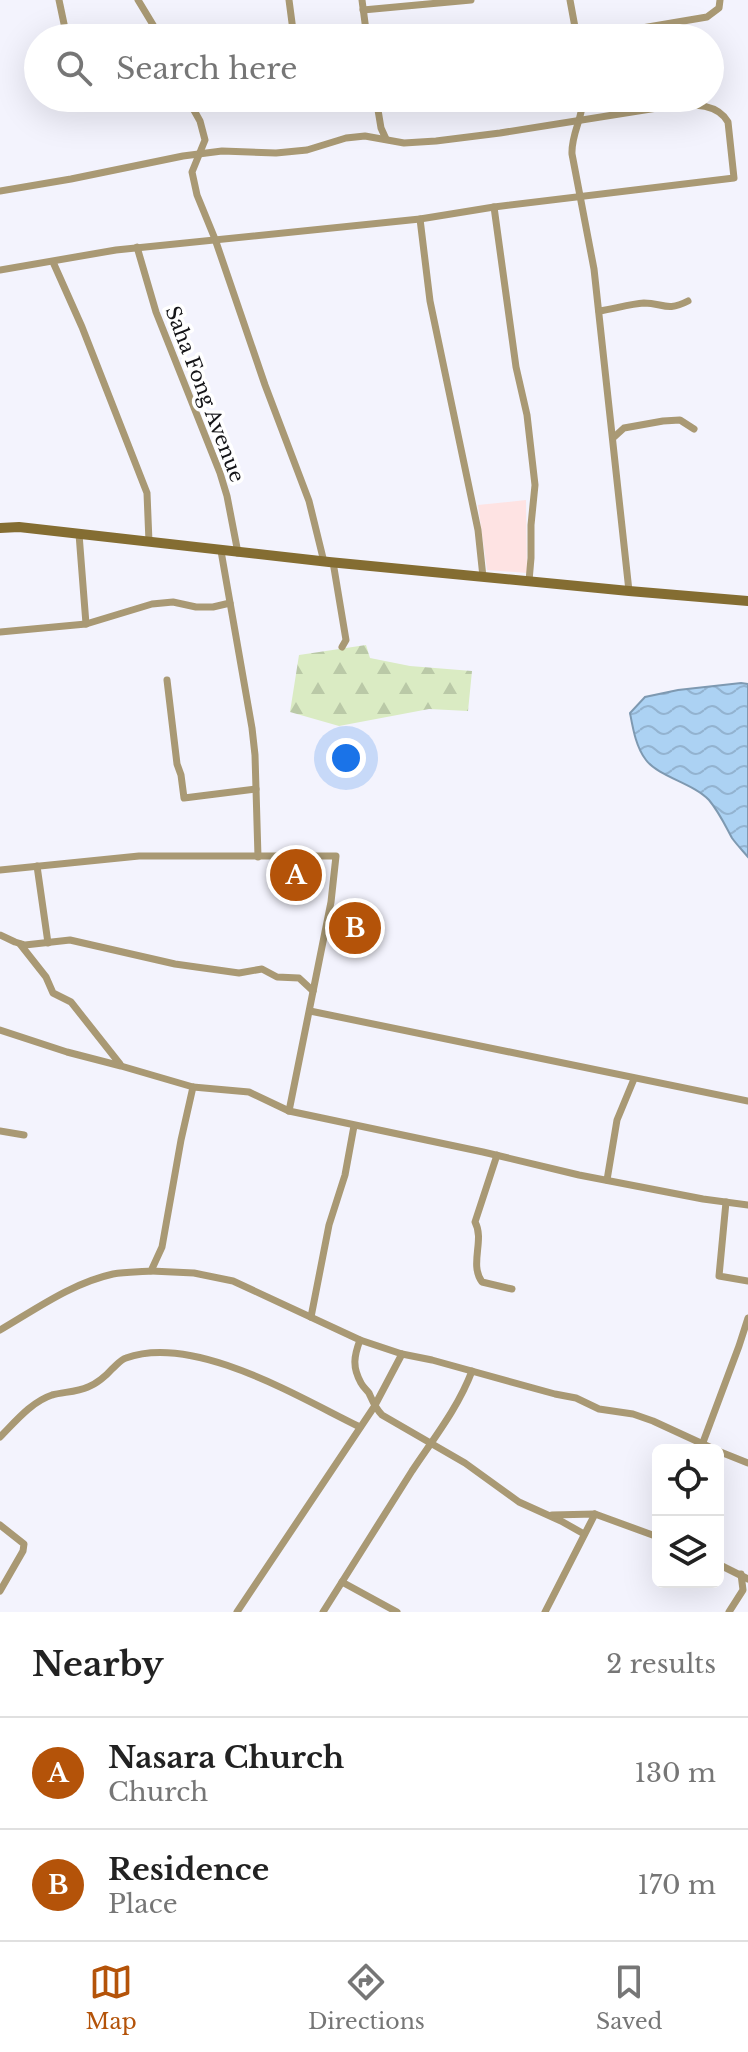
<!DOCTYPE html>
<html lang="en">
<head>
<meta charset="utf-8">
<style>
  body { margin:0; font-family:"Libre Baskerville",serif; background:#f6f6f6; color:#222 }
  .controls { position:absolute; right:24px; bottom:24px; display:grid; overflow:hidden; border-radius:12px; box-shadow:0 8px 32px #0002 }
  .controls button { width:72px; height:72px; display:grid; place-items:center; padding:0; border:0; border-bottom:2px solid #e0e0e0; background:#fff; color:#222; font:40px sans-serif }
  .you { position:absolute; left:346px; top:758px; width:28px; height:28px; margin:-20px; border:6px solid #fff; border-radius:50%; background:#1a73e8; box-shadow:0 0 0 12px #1a73e833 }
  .badge { display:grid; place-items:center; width:52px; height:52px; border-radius:50%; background:#b45309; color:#fff; font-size:26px; font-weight:700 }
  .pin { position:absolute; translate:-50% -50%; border:4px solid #fff; box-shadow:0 2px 8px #0006 }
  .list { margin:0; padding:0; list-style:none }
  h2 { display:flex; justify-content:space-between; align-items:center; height:104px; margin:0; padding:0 32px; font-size:34px }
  h2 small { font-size:26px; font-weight:400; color:#767676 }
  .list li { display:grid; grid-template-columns:52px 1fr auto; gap:24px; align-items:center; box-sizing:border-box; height:112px; padding:0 32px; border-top:2px solid #e0e0e0 }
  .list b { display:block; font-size:30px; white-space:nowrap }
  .list p { margin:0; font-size:26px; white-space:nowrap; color:#767676 }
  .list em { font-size:26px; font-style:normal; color:#767676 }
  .icon { flex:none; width:44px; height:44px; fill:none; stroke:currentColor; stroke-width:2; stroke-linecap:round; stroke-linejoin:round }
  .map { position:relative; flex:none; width:748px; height:1612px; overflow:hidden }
  .search { position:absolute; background:#fff; box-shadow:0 8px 32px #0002; left:24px; right:24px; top:24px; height:88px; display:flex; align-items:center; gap:20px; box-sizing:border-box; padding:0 28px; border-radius:44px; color:#767676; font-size:30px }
  .sheet { height:328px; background:#fff }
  nav { display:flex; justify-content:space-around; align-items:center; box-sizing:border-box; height:112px; border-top:2px solid #e0e0e0; background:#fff; font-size:22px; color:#767676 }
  nav a { display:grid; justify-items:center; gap:4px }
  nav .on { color:#b45309 }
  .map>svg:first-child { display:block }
  .commercial { fill:#fee3e3 }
  .forest { fill:url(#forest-firs) }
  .water { fill:url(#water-waves); stroke:#7e99b1; stroke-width:2 }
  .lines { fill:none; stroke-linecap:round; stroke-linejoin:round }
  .street { stroke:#a99974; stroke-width:7 }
  .secondary { stroke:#846d32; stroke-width:10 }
  .labels { text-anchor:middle; stroke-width:7; stroke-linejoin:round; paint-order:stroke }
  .street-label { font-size:20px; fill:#141417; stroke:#fff }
</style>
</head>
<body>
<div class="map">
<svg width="748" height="1612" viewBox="0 0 748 1612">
  <defs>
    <pattern id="forest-firs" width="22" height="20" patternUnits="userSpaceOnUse" patternTransform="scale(2)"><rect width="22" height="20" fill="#daebc3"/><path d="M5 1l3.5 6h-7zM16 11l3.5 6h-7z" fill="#bac9a7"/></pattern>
    <pattern id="water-waves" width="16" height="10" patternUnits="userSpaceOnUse" patternTransform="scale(2)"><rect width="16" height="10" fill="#acd2f3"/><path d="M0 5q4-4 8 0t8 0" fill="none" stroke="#93b3d0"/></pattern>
  </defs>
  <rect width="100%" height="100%" fill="#f3f3fd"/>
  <!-- commercial -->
  <path class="commercial" d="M526 500 527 573 487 570 478 505Z"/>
  <!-- forest -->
  <path class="forest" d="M366 645 370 658 410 666 472 671 468 711 429 709 339 726 290 712 299 655Z"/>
  <!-- water -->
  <path class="water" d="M741 683 748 684V857C743 851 737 845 732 838 725 825 719 812 709 800 693 783 659 777 646 760 636 747 633 729 630 713L645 697 678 690Z"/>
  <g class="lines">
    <!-- street -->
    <g class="street">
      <path d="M59 0 67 38"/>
      <path d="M138 0 161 38"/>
      <path d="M289 0 294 38"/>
      <path d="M362 0 367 38"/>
      <path d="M570 0 577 38"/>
      <path d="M363 10 471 0"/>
      <path d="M583 38 707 17 719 8 720 0"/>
      <path d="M187 98 200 121 205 140 192 172 197 195 215 239 265 385 309 501 324 562"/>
      <path d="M376 98 381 128 386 139"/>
      <path d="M583 98C583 118 571 134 572 154L594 269 629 591"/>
      <path d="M0 191 71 179 183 156 222 151 276 153 307 150 346 138 365 136 404 143 436 141 500 133 676 105C694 104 718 104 728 122L734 178 494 207 420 219 116 250 0 270"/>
      <path d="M494 207 516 367 527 415 535 485 531 525V558L529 581"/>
      <path d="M420 219 430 301 478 530 483 577"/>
      <path d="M137 247 156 312 220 473 227 496 238 553"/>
      <path d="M53 262 82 327 147 493 149 542"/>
      <path d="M599 311C614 309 629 304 644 303 663 303 667 312 688 301"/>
      <path d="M613 438 624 428 663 421 680 420 694 429"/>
      <path d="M79 534 86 624"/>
      <path d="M221 551 252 728 255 755 258 857"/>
      <path d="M333 562 346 640 342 647"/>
      <path d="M0 632 86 624 152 604 173 602 196 607H213L230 603"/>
      <path d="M167 680 177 764 181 775 184 798 256 789"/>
      <path d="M37 866 48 943"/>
      <path d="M0 870 139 856H336L331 902 289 1111"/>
      <path d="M0 935 15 942 25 945 70 940 175 964 239 973 262 969 277 977 299 978 313 991"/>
      <path d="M20 944 46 977 53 993 71 1002 120 1064"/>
      <path d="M310 1011 748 1101"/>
      <path d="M0 1030 67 1052 121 1066 193 1087 249 1092 289 1111 483 1152 579 1175 703 1199 748 1205"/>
      <path d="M0 1131 24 1135"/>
      <path d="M497 1155 475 1222C485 1240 469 1264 482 1282L512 1289"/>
      <path d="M607 1180 617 1120 634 1079"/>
      <path d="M726 1202 719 1276 748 1281"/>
      <path d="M151 1271 194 1273 233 1281 360 1340C354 1356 352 1367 361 1383 363 1387 367 1390 369 1393 373 1402 375 1408 382 1415L465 1463 519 1502 561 1521 584 1534"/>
      <path d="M311 1317 329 1225 345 1175 354 1126"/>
      <path d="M0 1330C36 1309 72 1283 113 1274 125 1272 138 1272 151 1271L162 1247 181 1140 193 1087"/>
      <path d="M360 1340 402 1354 432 1360 555 1394 576 1398 599 1409 633 1414 653 1421 716 1450"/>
      <path d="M0 1437C15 1422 31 1402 52 1395 63 1392 77 1392 88 1387 96 1384 106 1376 112 1369 117 1365 120 1360 126 1358 194 1333 300 1398 360 1427"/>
      <path d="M702 1445 739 1346 748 1318"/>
      <path d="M718 1451 748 1463"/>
      <path d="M552 1515 595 1514 658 1537"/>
      <path d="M0 1525 24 1544 23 1551 0 1591"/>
      <path d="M718 1564 748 1579"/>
      <path d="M342 1582 397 1612"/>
      <path d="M237 1612 374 1407 402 1354"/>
      <path d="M323 1612C353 1565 382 1518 412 1471 434 1438 458 1408 472 1371"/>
      <path d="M545 1612 595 1514"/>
      <path d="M729 1612 743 1590 741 1574"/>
    </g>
    <!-- secondary -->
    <path class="secondary" d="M0 528 19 527 329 562 629 591 748 601"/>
  </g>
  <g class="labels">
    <!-- street labels -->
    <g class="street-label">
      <text transform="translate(205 394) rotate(69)" y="7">Saha Fong Avenue</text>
    </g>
  </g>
</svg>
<div class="controls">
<button><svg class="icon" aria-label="locate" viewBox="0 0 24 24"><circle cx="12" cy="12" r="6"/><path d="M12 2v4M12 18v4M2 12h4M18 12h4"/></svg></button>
<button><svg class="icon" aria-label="layers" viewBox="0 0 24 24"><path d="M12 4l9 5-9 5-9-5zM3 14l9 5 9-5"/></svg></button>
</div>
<div class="you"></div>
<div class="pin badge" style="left:296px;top:875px">A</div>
<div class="pin badge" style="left:355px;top:928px">B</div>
<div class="search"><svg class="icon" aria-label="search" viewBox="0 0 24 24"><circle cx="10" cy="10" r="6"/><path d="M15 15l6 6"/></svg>Search here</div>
</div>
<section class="sheet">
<h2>Nearby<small>2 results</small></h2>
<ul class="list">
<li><span class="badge">A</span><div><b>Nasara Church</b><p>Church</p></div><em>130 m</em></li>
<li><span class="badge">B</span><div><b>Residence</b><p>Place</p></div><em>170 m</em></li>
</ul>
</section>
<nav>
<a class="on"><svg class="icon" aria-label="map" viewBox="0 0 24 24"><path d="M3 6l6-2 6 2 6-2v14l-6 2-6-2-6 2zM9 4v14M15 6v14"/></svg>Map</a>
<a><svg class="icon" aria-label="directions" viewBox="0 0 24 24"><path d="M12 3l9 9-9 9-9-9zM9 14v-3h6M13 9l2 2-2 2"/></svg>Directions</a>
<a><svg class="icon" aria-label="saved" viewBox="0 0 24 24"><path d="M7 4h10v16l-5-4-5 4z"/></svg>Saved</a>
</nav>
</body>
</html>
